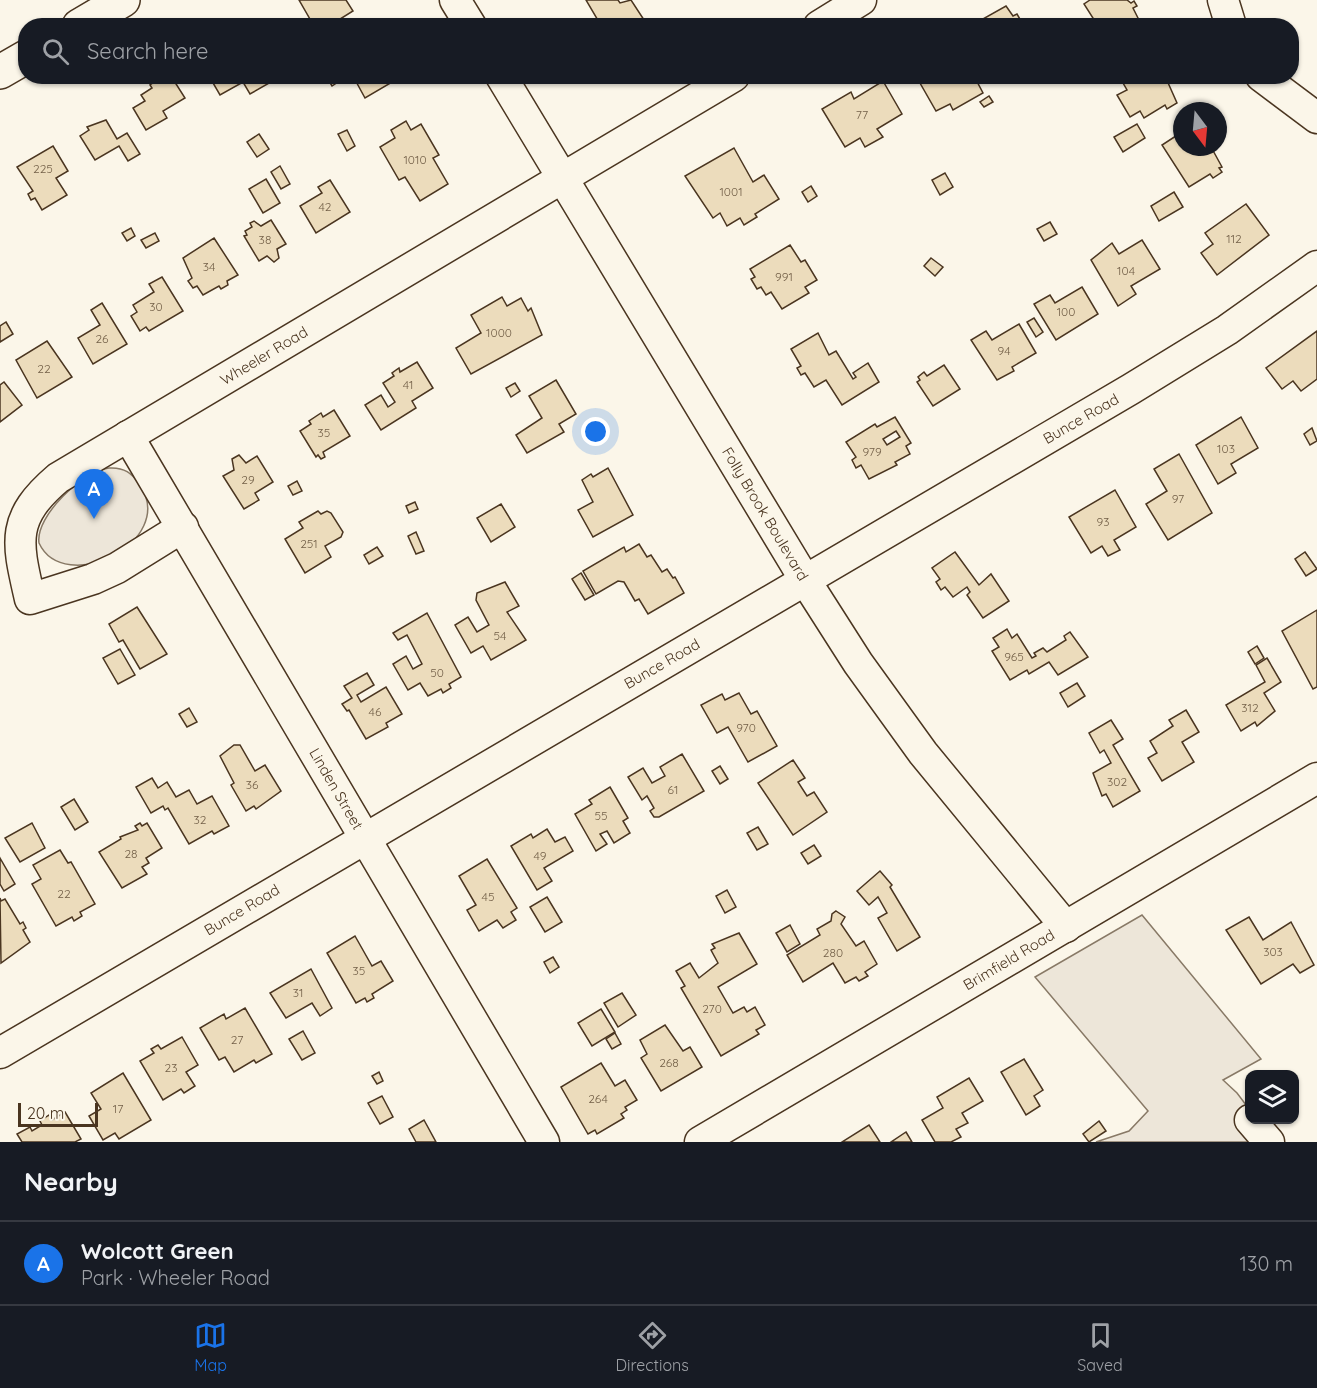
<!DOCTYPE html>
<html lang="en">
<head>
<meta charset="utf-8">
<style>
  body { margin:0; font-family:Quicksand,sans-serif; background:#242831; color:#f1f3f6 }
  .controls { position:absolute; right:18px; bottom:18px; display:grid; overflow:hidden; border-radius:12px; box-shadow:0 2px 4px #0004 }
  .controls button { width:54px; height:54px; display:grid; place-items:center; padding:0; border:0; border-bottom:2px solid #363941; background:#171b24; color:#f1f3f6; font:30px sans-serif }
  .compass { position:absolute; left:1173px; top:102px; width:54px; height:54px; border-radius:50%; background:#171b24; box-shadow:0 2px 4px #0004; rotate:164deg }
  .scale { position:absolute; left:18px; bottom:15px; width:80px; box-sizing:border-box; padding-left:6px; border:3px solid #4a3520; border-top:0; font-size:16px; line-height:21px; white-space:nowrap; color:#4a3520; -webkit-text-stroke:4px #fbf6e9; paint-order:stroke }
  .you { position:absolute; left:596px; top:432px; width:21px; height:21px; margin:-15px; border:4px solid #fff; border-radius:50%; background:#1a73e8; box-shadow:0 0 0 9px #1a73e833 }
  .badge { display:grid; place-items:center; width:39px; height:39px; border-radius:50%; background:#1a73e8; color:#fff; font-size:20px; font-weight:700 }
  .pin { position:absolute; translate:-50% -50px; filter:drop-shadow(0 2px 3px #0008) }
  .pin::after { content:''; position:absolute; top:32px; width:21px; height:18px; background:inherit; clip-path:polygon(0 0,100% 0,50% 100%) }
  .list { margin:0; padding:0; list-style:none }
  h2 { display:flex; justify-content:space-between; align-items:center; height:78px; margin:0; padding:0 24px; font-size:26px }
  h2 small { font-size:20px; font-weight:400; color:#9ea1a6 }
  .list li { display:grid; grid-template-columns:39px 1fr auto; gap:18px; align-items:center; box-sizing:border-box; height:84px; padding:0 24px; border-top:2px solid #363941 }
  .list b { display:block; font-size:22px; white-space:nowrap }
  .list p { margin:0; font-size:20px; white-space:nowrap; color:#9ea1a6 }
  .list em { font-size:20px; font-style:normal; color:#9ea1a6 }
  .icon { flex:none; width:33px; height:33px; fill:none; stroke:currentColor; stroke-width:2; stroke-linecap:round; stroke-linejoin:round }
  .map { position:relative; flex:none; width:1317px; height:1142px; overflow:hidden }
  .search { position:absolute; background:#171b24; box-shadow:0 2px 4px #0004; left:18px; right:18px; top:18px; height:66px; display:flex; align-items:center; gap:15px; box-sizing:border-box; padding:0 21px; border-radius:24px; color:#9ea1a6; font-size:22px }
  .sheet { height:162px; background:#171b24 }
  nav { display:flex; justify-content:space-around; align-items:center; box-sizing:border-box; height:84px; border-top:2px solid #363941; background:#171b24; font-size:16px; color:#9ea1a6 }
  nav a { display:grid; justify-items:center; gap:3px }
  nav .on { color:#1a73e8 }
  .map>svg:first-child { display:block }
  .green { fill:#ede6d9; stroke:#887966; stroke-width:1.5 }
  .building { fill:#ecdcbc; stroke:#4a3520; stroke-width:1.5; fill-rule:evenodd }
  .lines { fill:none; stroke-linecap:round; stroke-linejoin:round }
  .minor-casing { stroke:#4a3520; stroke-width:33 }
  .major-casing { stroke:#4a3520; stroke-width:36 }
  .minor { stroke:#fbf6e9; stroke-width:30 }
  .major { stroke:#fbf6e9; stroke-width:33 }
  .labels { text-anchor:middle; stroke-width:4.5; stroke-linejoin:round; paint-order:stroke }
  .number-label { font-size:12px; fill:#725f47 }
  .street-label { font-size:15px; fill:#4a3520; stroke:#fbf6e9 }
</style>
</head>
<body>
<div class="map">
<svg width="1317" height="1142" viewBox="0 0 1317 1142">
  <rect width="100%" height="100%" fill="#fbf6e9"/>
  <!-- green -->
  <g class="green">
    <path d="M109 468C124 467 132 473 140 485 178 542 64 597 39 543 35 516 83 471 109 468Z"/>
    <path d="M1142 915 1261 1059 1223 1080 1237 1093 1274 1142H1096L1129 1131 1148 1111 1035 977Z"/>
  </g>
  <!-- building -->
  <g class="building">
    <path d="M299 0H346L353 11 329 26H314Z"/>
    <path d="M586 0H618L620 3 631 0 648 26H593L599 22Z"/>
    <path d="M1090 0H1127L1131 3 1134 1 1137 6 1133 8 1142 26H1098L1084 4Z"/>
    <path d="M1006 6 1013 16 1017 14 1024 26H984L981 20Z"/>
    <path d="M171 76 185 98 163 111 167 118 146 130 133 108 145 101 141 95 152 88 150 85 158 79 160 83Z"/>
    <path d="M209 76H268L271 82 250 94 243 82 220 95Z"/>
    <path d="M326 76H347L332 86Z"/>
    <path d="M353 76H392L394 81 365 98Z"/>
    <path d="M916 76H974L983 93 953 110 950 104 936 111Z"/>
    <path d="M1119 76H1165L1177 103 1167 109 1165 105 1144 118 1140 111 1130 117 1117 95 1127 90Z"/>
    <path d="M883 81 902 114 877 129 883 137 865 147 860 138 845 147 822 109 851 92 854 99Z"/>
    <path d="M989 96 993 102 984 107 980 102Z"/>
    <path d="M106 120 117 139 127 133 140 154 128 161 119 146 95 160 80 136 89 130 87 127Z"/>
    <path d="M406 121 411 130 421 124 439 155 433 158 448 184 420 201 405 177 399 180 380 147 395 138 391 130Z"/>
    <path d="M1137 124 1145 138 1123 152 1114 137Z"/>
    <path d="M347 130 355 146 347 151 338 134Z"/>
    <path d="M1182 132V147H1211L1222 167 1219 168 1222 172 1213 178 1210 174 1189 187 1162 145Z"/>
    <path d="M259 134 269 149 257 157 247 142Z"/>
    <path d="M53 146 68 171 56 178 67 195 42 210 35 198 31 200 28 194 33 191 17 167Z"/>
    <path d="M734 148 753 182 764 175 779 199 755 214 757 217 744 225 740 218 727 226 720 213 713 218 685 176Z"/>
    <path d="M280 166 290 184 281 189 271 172Z"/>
    <path d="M945 173 953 187 940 195 932 180Z"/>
    <path d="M266 179 280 203 263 213 249 189Z"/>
    <path d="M330 180 350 212 316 233 300 206 322 193 318 187Z"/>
    <path d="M811 186 817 196 808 202 802 192Z"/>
    <path d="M1174 192 1183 207 1159 221 1151 206Z"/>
    <path d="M1246 204 1269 235 1217 275 1201 253 1213 244 1205 233Z"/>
    <path d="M271 220 286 244 277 249 279 258 274 262 267 256 259 261 244 236 247 235 245 231 252 227 250 223 254 221 261 226Z"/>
    <path d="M1050 222 1057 234 1044 241 1037 229Z"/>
    <path d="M131 228 135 236 127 241 122 233Z"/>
    <path d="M155 233 159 241 146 248 141 240Z"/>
    <path d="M214 238 238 275 227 281 228 285 221 289 219 286 203 295 197 286 193 288 188 281 192 278 183 258Z"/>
    <path d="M1142 240 1160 269 1131 286 1136 294 1118 306 1091 260 1112 243 1119 254Z"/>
    <path d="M790 245 801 262 805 260 817 280 805 287 809 293 782 309 771 292 766 295 761 287 757 289 751 279 755 277 750 269Z"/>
    <path d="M931 258 943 267 935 276 924 266Z"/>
    <path d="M162 277 183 311 149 331 146 327 140 331 131 316 137 312 133 305 154 292 149 284Z"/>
    <path d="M1082 287 1098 314 1056 340 1034 304 1050 295 1055 303Z"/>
    <path d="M502 297 507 306 521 298 528 311 531 308 542 335 471 374 456 348 481 333 471 315Z"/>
    <path d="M102 303 127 344 93 364 78 338 100 325 91 310Z"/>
    <path d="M1034 318 1043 332 1036 337 1027 322Z"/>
    <path d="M6 322 13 334 0 342V326Z"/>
    <path d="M1019 324 1036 353 1012 367 1014 371 997 380 971 340 986 331 992 340Z"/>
    <path d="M1317 331V379L1301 391 1293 381 1282 389 1266 368Z"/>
    <path d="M818 333 829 355 836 351 853 379 856 377 853 373 868 363 879 382 842 405 826 380 814 387 805 373 801 375 797 368 801 366 791 349Z"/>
    <path d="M47 341 72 377 37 398 16 360Z"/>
    <path d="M417 362 433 388 412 401 416 408 381 430 365 405 381 395 388 407 395 402 383 383 394 376 392 373 399 368 400 372Z"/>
    <path d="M944 365 960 389 933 406 917 382 920 380 918 377 924 372 927 376Z"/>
    <path d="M556 380 576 414 559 424 564 432 527 453 516 435 542 418 529 396Z"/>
    <path d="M4 382 22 405 0 422V385Z"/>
    <path d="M515 383 520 391 511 397 506 388Z"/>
    <path d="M334 410 350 436 323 452 325 457 321 459 318 455 316 457 300 431 311 424 309 421 321 413 323 417Z"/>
    <path d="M895 417 911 443 906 446 910 454 895 462 897 465 869 479 861 465 856 468 852 460 856 457 846 442 875 424 877 427ZM896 431 900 437 887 445 883 439Z"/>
    <path d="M1241 417 1258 448 1231 464 1236 473 1218 484 1196 445Z"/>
    <path d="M1312 428 1317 441 1310 445 1304 434Z"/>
    <path d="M1179 454 1212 513 1168 540 1146 504 1167 491 1154 469Z"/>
    <path d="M239 455 246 463 257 456 273 482 255 493 259 500 244 509 223 476 234 470 232 459Z"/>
    <path d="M608 468 633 515 593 537 578 510 593 502 582 480 591 474 593 477Z"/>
    <path d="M297 481 302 491 293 495 288 486Z"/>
    <path d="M1115 490 1136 527 1114 540 1120 550 1108 556 1102 546 1091 553 1069 517Z"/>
    <path d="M415 502 418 509 409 513 406 506Z"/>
    <path d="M501 504 515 527 491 542 477 518Z"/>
    <path d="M318 511 321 514 327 511 331 513 343 532 341 537 325 546 331 557 305 573 285 539 303 528 299 522Z"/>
    <path d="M416 532 424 551 416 554 408 536Z"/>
    <path d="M639 544 647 557 651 555 662 572 667 569 673 578 675 577 684 593 648 614 639 599 635 601 624 582 618 581 596 594 583 571 624 547 626 552Z"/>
    <path d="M377 547 383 556 369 564 364 555Z"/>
    <path d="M955 552 979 585 991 574 1009 601 983 618 967 595 970 592 967 587 953 597 945 587 941 590 936 582 940 579 932 568Z"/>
    <path d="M1305 552 1317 569 1306 576 1295 559Z"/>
    <path d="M581 573 594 595 585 600 572 579Z"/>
    <path d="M505 582 519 606 507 612 526 640 491 660 483 646 471 653 455 625 468 617 477 632 489 625 476 600 477 593Z"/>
    <path d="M137 607 167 654 140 669 123 640 119 642 109 624Z"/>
    <path d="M1317 610V687L1313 689 1282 631Z"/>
    <path d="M427 613 461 677 449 684 451 688 443 693 441 689 428 696 420 683 408 690 393 664 406 656 413 669 422 664 407 635 398 640 393 633Z"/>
    <path d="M1007 629 1012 638 1017 634 1032 658 1036 656 1034 653 1043 648 1047 652 1066 640 1064 636 1070 632 1088 657 1058 675 1049 662 1029 674 1027 670 1010 680 992 651 999 647 993 638Z"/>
    <path d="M1257 646 1264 658 1255 664 1248 652Z"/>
    <path d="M120 649 135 675 118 684 103 658Z"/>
    <path d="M1267 658 1281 682 1264 693 1275 711 1257 726 1255 722 1241 731 1226 705 1265 682 1256 665Z"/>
    <path d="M367 673 374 685 357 695 361 702 386 687 402 714 386 723 388 727 366 739 349 710 347 711 342 704 352 698 344 686Z"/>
    <path d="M1077 683 1085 696 1068 707 1060 693Z"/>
    <path d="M739 693 751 714 757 711 777 746 748 762 728 727 717 733 701 705 722 694 725 700Z"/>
    <path d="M189 708 197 722 187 727 179 714Z"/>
    <path d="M1186 710 1199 732 1182 742 1194 762 1162 781 1148 758 1157 753 1150 741 1173 726 1169 720Z"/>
    <path d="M1111 720 1123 739 1113 745 1140 791 1113 807 1106 794 1102 796 1093 773 1111 763 1104 750 1100 753 1089 733Z"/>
    <path d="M234 745H240L255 771 265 765 281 791 256 809 254 806 246 811 231 785 234 783 220 756Z"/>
    <path d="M682 754 704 791 659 817H654L650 811 654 808 647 796 642 800 628 777 643 768 652 783 665 776 660 767Z"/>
    <path d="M793 760 805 778 798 782 807 796 814 792 827 812 793 835 758 783Z"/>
    <path d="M720 766 728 779 720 784 712 771Z"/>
    <path d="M152 778 158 788 167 782 176 797 189 790 197 804 212 796 229 826 214 834 212 831 189 844 168 808 165 810 163 806 151 813 136 787Z"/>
    <path d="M610 787 628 818 623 821 630 833 614 843 607 831 600 834 607 844 596 851 575 814 592 804 589 800Z"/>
    <path d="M74 799 88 822 75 830 61 807Z"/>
    <path d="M32 823 45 848 20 862 5 838Z"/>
    <path d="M140 823 142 826 147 823 162 848 146 858 149 863 142 867 147 874 122 888 99 852 121 839 120 837 138 830 135 826Z"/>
    <path d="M758 827 768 844 757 850 747 833Z"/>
    <path d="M547 829 555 842 565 837 573 851 544 868 552 881 537 890 511 846 531 834 533 838Z"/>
    <path d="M814 845 821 856 808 864 801 853Z"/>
    <path d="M60 850 68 863 71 862 95 904 80 912 82 916 74 921 72 917 56 926 32 884 41 879 33 865Z"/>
    <path d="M0 858 15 884 4 891 0 884Z"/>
    <path d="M487 859 517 908 511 912 516 920 503 928 497 920 479 931 467 910 476 905 459 876Z"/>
    <path d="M880 871 892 885 890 887 920 937 897 951 878 918 887 913 878 897 869 905 857 891Z"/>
    <path d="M727 890 736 907 725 913 716 896Z"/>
    <path d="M547 897 562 922 545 932 530 907Z"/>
    <path d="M0 898 1 901 5 899 20 924 23 922 26 928 23 930 30 942 1 963Z"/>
    <path d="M836 911 845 917 841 924 856 946 864 941 877 964 865 972 868 976 859 981 856 977 845 983 833 963 803 982 787 955 820 935 817 929 831 921 832 914Z"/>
    <path d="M1249 917 1263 940 1291 922 1314 965 1300 973 1293 964 1261 984 1226 930Z"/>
    <path d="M790 925 800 944 787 952 776 933Z"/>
    <path d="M739 933 757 964 718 987 733 1013 744 1007 747 1012 755 1007 765 1025 756 1030 759 1034 721 1056 681 988 685 986 676 971 690 963 699 978 718 963 711 950 715 948 712 944Z"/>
    <path d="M355 936 372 966 381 961 393 981 372 994 374 998 367 1002 365 998 356 1003 327 953Z"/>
    <path d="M553 957 559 967 550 973 544 962Z"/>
    <path d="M311 969 332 1008 320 1016 312 1003 286 1018 270 993Z"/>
    <path d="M622 993 636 1015 618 1027 604 1003Z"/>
    <path d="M245 1008 272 1054 256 1063 254 1060 234 1072 225 1057 219 1060 200 1028 224 1014 226 1019Z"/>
    <path d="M601 1009 615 1032 592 1046 578 1023Z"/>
    <path d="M665 1025 683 1051 690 1047 702 1067 661 1091 641 1058 647 1054 640 1040Z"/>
    <path d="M303 1031 315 1053 302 1060 289 1039Z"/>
    <path d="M615 1033 621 1044 612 1049 606 1039Z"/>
    <path d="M182 1037 198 1065 186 1072 195 1086 184 1093 181 1089 163 1100 140 1061 154 1053 151 1049 158 1045 161 1049Z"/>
    <path d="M1024 1059 1043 1090 1034 1096 1040 1106 1026 1115 1001 1072Z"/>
    <path d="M601 1063 615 1086 625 1080 637 1100 625 1107 627 1110 621 1114 624 1118 597 1134 595 1130 588 1134 561 1087Z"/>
    <path d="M379 1072 383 1081 377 1084 372 1076Z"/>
    <path d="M123 1073 151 1120 119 1139 115 1133 103 1140 89 1116 101 1109 91 1093Z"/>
    <path d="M969 1078 983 1101 962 1113 968 1123 956 1129 961 1137 951 1142H935L922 1120 943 1108 937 1097Z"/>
    <path d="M382 1096 393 1117 380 1124 368 1103Z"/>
    <path d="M65 1112 81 1139 75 1142H22L17 1134 30 1127 32 1131 42 1125 40 1121 49 1115 52 1120Z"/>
    <path d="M424 1120 436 1142H416L409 1129Z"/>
    <path d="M1099 1121 1106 1131 1089 1142 1083 1134Z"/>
    <path d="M869 1125 880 1142H842Z"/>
    <path d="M906 1132 912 1142H891Z"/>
  </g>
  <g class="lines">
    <!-- minor casing -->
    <g class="minor-casing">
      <g id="minor">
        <path d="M455 0 471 26"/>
        <path d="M1223 0 1231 26"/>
        <path d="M819 26 861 0"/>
        <path d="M501 76 805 580 858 663 923 753 1066 927"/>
        <path d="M1261 76 1317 118"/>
        <path d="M128 436 544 1142"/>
        <path d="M183 527 117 568 93 579 30 599C17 542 10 519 58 478L734 76"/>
        <path d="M0 1053 1131 389 1227 330 1317 266"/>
        <path d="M1250 1120 1269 1142"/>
        <path d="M700 1142 1317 778"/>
      </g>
    </g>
    <!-- major casing -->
    <g class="major-casing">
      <g id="major">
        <path d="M79 26 123 0"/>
        <path d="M0 72 26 57"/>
      </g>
    </g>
    <!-- minor -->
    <use href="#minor" class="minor"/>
    <!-- major -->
    <use href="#major" class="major"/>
  </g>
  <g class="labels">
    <!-- number labels -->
    <g class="number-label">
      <text x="862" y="119">77</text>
      <text x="415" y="164">1010</text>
      <text x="43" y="173">225</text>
      <text x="731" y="196">1001</text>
      <text x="325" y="211">42</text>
      <text x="1234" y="243">112</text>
      <text x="265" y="244">38</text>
      <text x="209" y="271">34</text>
      <text x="1126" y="275">104</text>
      <text x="784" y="281">991</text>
      <text x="156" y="311">30</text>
      <text x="1066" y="316">100</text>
      <text x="499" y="337">1000</text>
      <text x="102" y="343">26</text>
      <text x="1004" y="355">94</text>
      <text x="44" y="373">22</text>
      <text x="408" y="389">41</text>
      <text x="324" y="437">35</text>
      <text x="1226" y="453">103</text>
      <text x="872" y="456">979</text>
      <text x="248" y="484">29</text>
      <text x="1178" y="503">97</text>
      <text x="1103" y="526">93</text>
      <text x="309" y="548">251</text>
      <text x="500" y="640">54</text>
      <text x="1014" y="661">965</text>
      <text x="437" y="677">50</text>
      <text x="1250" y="712">312</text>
      <text x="375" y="716">46</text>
      <text x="746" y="732">970</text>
      <text x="1117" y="786">302</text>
      <text x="252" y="789">36</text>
      <text x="673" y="794">61</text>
      <text x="601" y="820">55</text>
      <text x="200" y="824">32</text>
      <text x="131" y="858">28</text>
      <text x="540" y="860">49</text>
      <text x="64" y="898">22</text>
      <text x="488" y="901">45</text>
      <text x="1273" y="956">303</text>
      <text x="833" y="957">280</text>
      <text x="359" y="975">35</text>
      <text x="298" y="997">31</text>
      <text x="712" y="1013">270</text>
      <text x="237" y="1044">27</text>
      <text x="669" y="1067">268</text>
      <text x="171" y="1072">23</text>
      <text x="598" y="1103">264</text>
      <text x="118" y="1113">17</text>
    </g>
    <!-- street labels -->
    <g class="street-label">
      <text transform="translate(264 356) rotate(-31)" y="5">Wheeler Road</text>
      <text transform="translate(1081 419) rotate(-30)" y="5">Bunce Road</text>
      <text transform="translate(765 514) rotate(59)" y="5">Folly Brook Boulevard</text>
      <text transform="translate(662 664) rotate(-30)" y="5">Bunce Road</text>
      <text transform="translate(336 789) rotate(60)" y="5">Linden Street</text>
      <text transform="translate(242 910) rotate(-31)" y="5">Bunce Road</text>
      <text transform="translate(1009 960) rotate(-31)" y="5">Brimfield Road</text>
    </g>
  </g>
</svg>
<div class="controls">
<button><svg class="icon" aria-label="layers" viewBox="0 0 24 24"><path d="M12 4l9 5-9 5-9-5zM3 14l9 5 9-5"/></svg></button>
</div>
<svg class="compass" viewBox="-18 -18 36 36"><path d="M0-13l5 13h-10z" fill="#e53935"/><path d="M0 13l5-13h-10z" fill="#9ea1a6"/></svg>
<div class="scale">20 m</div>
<div class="you"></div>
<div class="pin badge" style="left:94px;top:519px">A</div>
<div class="search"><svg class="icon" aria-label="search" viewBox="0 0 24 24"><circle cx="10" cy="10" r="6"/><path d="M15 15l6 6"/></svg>Search here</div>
</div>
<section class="sheet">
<h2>Nearby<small></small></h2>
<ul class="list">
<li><span class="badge">A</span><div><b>Wolcott Green</b><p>Park · Wheeler Road</p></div><em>130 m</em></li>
</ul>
</section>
<nav>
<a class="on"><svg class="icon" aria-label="map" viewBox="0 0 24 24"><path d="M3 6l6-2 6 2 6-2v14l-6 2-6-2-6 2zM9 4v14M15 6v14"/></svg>Map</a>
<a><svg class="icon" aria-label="directions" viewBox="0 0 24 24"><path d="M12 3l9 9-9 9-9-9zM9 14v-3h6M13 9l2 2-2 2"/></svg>Directions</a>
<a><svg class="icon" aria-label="saved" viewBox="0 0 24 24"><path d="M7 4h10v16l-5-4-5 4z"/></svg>Saved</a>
</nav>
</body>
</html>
